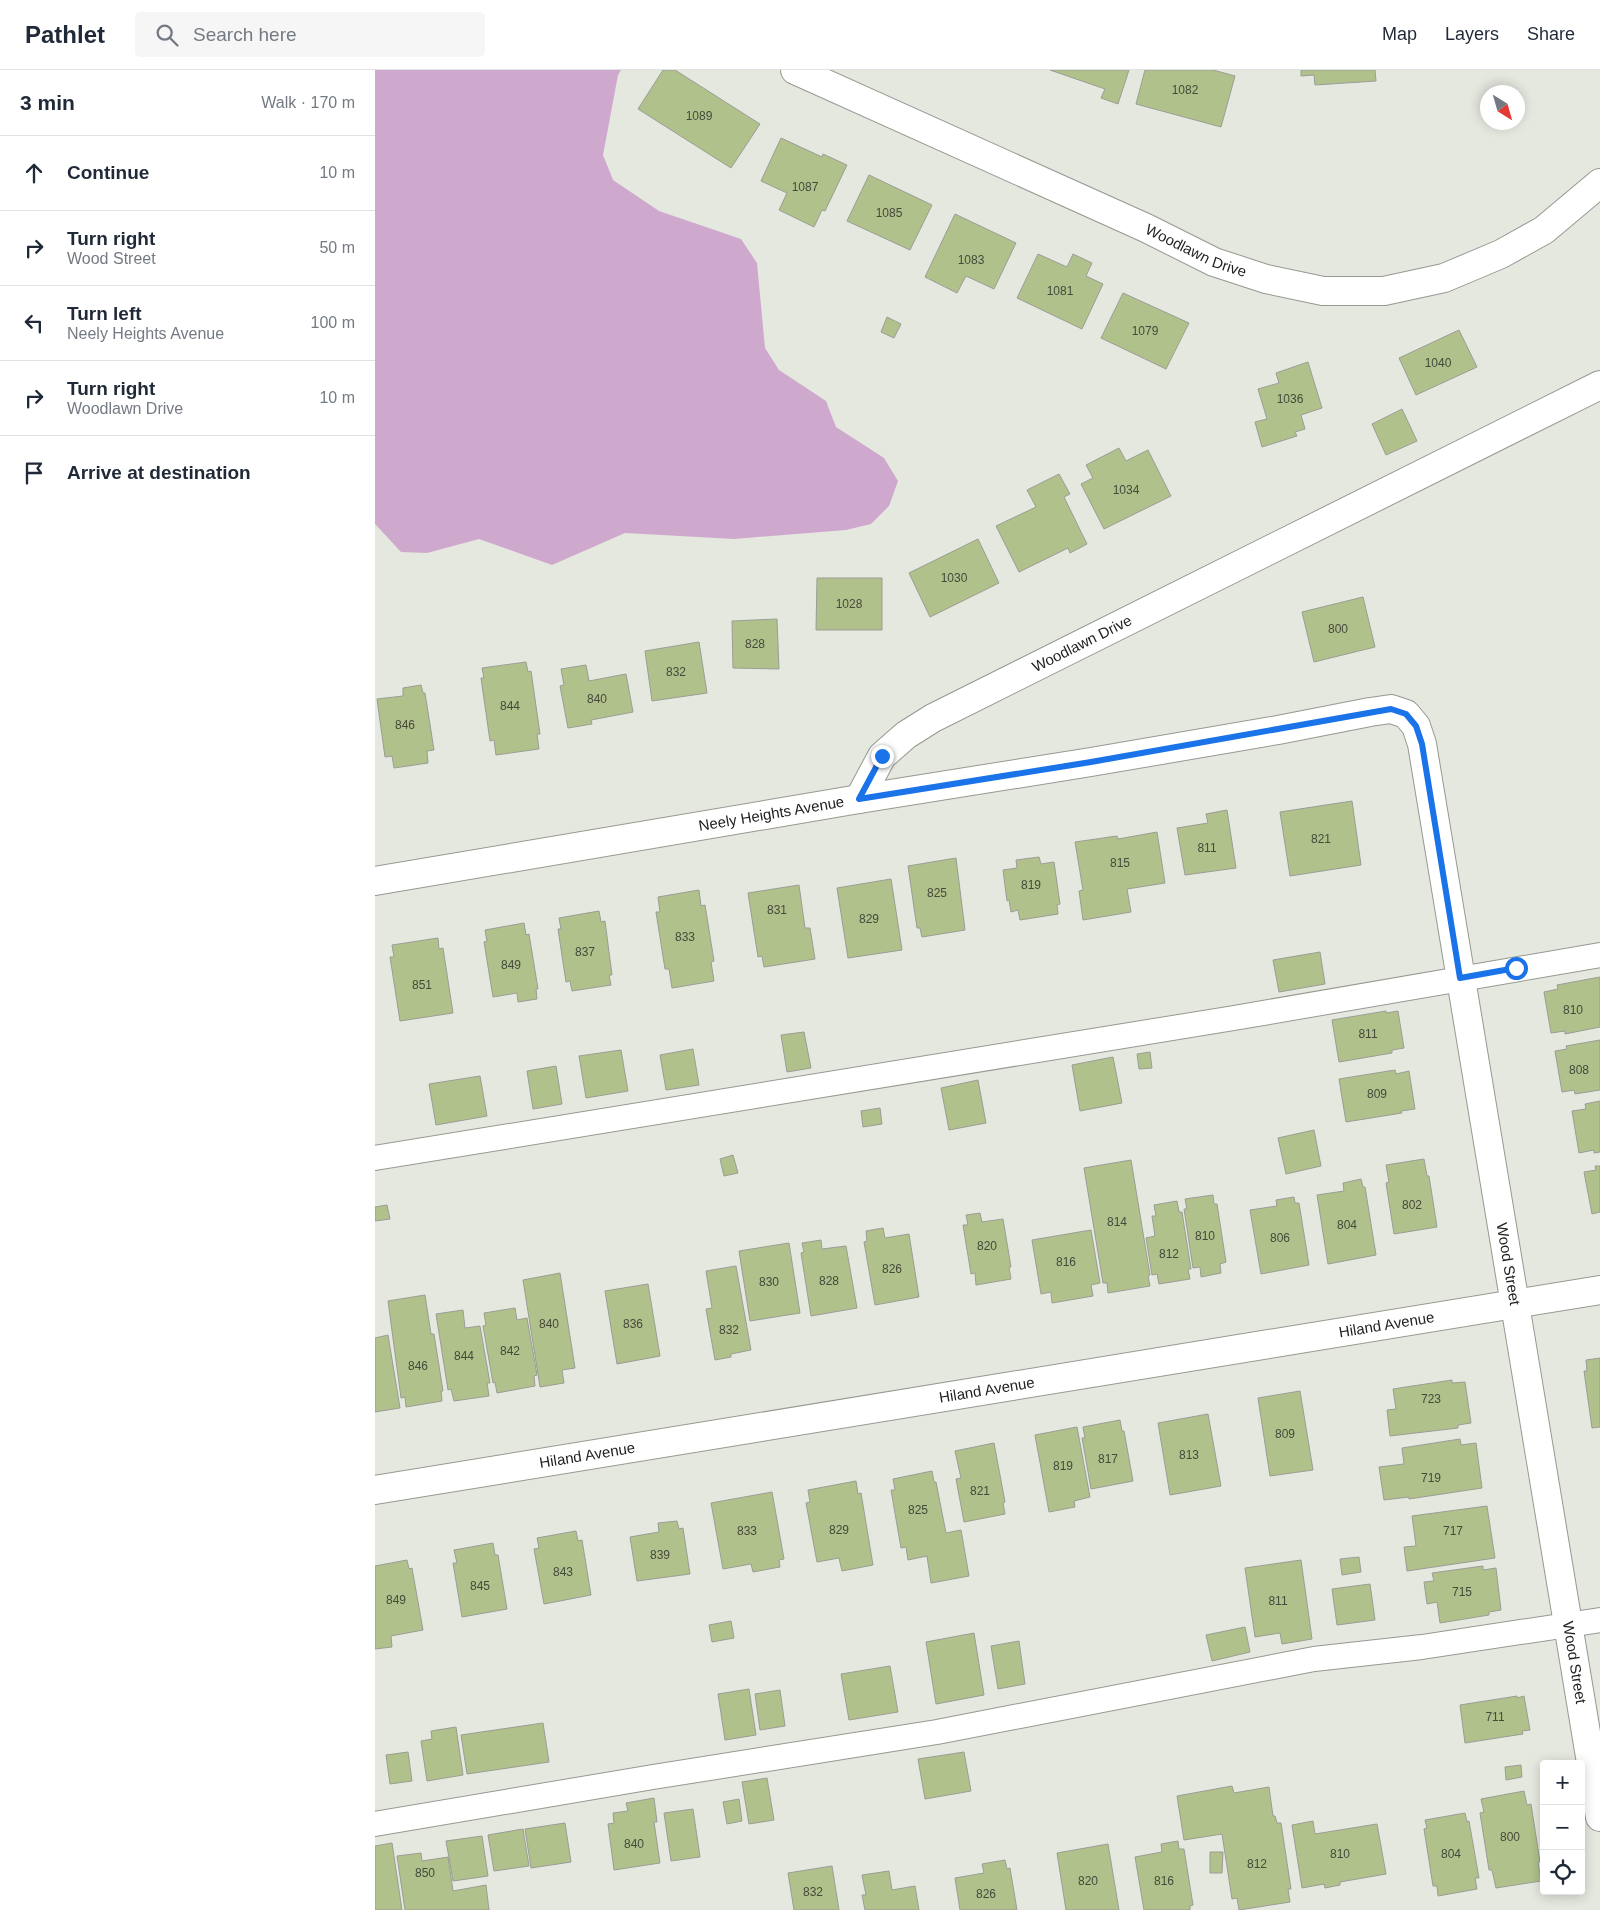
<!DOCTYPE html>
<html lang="en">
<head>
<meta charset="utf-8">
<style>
  body { margin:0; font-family:Helvetica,sans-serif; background:#f6f6f7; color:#1f2937 }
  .controls { position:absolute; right:15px; bottom:15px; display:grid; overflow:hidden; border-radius:5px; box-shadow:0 2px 12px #0003 }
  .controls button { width:45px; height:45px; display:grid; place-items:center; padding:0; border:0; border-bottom:1px solid #e0e1e3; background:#fff; color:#1f2937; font:25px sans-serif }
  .compass { position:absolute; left:1105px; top:15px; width:45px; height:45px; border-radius:50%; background:#fff; box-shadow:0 2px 12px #0003; rotate:143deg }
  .stop { position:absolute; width:15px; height:15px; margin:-11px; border:4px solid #1a73e8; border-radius:50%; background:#fff }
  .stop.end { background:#1a73e8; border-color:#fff; box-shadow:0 1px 5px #0008 }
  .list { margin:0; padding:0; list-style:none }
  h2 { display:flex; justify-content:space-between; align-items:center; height:65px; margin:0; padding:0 20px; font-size:21px }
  h2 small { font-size:16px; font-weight:400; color:#747a83 }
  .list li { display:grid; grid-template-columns:32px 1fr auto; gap:15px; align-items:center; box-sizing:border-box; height:75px; padding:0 20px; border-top:1px solid #e0e1e3 }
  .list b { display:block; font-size:19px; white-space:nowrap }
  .list p { margin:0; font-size:16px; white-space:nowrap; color:#747a83 }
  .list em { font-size:16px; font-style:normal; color:#747a83 }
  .icon { flex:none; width:28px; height:28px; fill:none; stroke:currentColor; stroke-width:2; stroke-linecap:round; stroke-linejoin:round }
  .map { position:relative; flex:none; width:1225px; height:1840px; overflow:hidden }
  header { display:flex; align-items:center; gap:30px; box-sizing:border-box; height:70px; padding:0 25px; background:#fff; border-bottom:1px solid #e0e1e3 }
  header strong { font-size:24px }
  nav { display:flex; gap:28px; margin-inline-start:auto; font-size:18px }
  .search { width:350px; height:45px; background:#f6f6f7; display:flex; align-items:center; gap:12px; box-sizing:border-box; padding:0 18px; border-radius:5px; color:#747a83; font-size:19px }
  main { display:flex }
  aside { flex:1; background:#fff }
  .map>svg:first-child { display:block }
  .green { fill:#cea9cd }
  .building { fill:#b0c18b; stroke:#9b9d95 }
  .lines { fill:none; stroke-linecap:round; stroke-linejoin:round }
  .lane-casing { stroke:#969991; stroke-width:26 }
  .street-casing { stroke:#969991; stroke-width:30 }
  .lane { stroke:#fff; stroke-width:24 }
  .street { stroke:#fff; stroke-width:28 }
  .route { stroke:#1a73e8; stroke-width:6 }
  .labels { text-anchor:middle; stroke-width:4; stroke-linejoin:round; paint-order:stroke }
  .number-label { font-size:12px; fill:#464a3b }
  .street-label { font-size:15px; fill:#222320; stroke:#f2f6ec }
</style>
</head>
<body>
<header>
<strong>Pathlet</strong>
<div class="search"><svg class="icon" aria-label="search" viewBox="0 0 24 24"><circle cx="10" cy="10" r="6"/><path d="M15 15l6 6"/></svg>Search here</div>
<nav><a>Map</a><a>Layers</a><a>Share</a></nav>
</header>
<main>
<aside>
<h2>3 min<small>Walk · 170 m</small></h2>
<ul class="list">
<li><svg class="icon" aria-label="ahead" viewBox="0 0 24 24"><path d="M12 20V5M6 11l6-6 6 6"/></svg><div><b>Continue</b></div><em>10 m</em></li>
<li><svg class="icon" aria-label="right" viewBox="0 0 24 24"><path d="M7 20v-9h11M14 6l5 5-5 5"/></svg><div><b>Turn right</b><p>Wood Street</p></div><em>50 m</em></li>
<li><svg class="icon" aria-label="left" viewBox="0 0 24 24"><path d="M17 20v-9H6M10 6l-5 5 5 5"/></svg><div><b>Turn left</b><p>Neely Heights Avenue</p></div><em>100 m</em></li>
<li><svg class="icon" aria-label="right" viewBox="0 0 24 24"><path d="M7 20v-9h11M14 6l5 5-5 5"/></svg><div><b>Turn right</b><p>Woodlawn Drive</p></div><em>10 m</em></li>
<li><svg class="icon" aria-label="arrive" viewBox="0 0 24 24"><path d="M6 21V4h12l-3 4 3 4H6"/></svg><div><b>Arrive at destination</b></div></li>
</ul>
</aside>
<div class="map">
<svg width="1225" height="1840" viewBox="0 0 1225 1840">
  <rect width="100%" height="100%" fill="#e5e8df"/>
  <!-- green -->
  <path class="green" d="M0 0H246L243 5 228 85 238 110 284 141 366 169 382 193 390 278 404 300 451 331 461 357 509 388 523 411 514 436 496 454 471 460 359 469 250 463 177 495 104 469 52 483 26 482 0 454Z"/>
  <!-- building -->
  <g class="building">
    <path d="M288 0H300L385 54 356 98 263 39Z"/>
    <path d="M675 0H754L743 34 726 28 730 19Z"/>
    <path d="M770 0H838L860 6 846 57 761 34Z"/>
    <path d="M926 0H1000L1001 11 940 15 939 5 926 6Z"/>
    <path d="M406 68 447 87 448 84 472 95 450 141 447 140 439 157 404 140 412 123 386 111Z"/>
    <path d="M494 105 557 135 535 180 472 151Z"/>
    <path d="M580 144 641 173 619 219 591 206 582 223 550 207Z"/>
    <path d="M663 184 692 197 698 184 717 193 711 206 728 214 707 259 642 228Z"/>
    <path d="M748 223 814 253 791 299 726 268Z"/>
    <path d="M512 247 526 254 519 268 506 262Z"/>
    <path d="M1084 260 1102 297 1041 325 1024 288Z"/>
    <path d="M933 292 947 338 926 345 930 359 920 362 922 366 887 377 880 352 892 349 883 319 904 313 901 303Z"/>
    <path d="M1027 339 1042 371 1011 385 997 354Z"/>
    <path d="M744 378 751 391 773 380 796 426 729 459 706 414 718 408 711 395Z"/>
    <path d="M684 404 695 424 689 427 712 474 695 483 693 478 644 502 621 456 661 437 652 420Z"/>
    <path d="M603 469 624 513 555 547 534 503Z"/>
    <path d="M442 508H507V560H441Z"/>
    <path d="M988 527 1000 577 939 592 927 542Z"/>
    <path d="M402 549 404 599 358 598 357 551Z"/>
    <path d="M324 572 332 623 277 631 270 581Z"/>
    <path d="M151 592 153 602 156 601 165 664H162L164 679 121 685 119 670 115 671 106 608H109L107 598Z"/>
    <path d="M211 595 214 611 251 604 258 642 216 650 217 654 193 658 185 616 189 615 186 599Z"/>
    <path d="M46 615 48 623H50L59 680 52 681 53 693 19 698 17 686 10 687 2 629 28 626V618Z"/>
    <path d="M977 731 986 795 915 806 905 742Z"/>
    <path d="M852 740 861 798 810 805 802 758 833 753 831 744Z"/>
    <path d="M782 762 790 813 752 819 756 842 708 850 704 821 708 820 700 772 742 766 743 769Z"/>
    <path d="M664 787 666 794 679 792 685 834 682 835 683 844 645 850 643 840 636 842 634 830 632 831 628 800 642 798 641 790Z"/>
    <path d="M581 788 590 860 547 867 545 858H542L533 796Z"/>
    <path d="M516 809 527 880 473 888 462 818Z"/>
    <path d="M424 815 430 858H435L440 889 389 897 387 886 383 887 373 823Z"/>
    <path d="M324 820 326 836 330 835 339 891 336 892 339 911 297 918 294 899H290L281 842H285L283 827Z"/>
    <path d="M224 841 226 852 230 851 237 905H234L236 915 197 921 195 911 191 912 183 859H186L184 848Z"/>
    <path d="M149 853 151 865 154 864 163 919H161L162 929 143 932 142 923 118 927 109 872 112 871 110 860Z"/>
    <path d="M63 868 64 879 68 878 78 943 25 951 15 887H19L17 875Z"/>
    <path d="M945 882 950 914 904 922 898 890Z"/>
    <path d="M1225 907V957L1190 964V961L1176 963 1169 922 1183 919 1182 915Z"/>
    <path d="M1011 941V943L1023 941 1029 978 1017 980V983L964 992 957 950Z"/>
    <path d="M429 962 436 998 412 1002 406 965Z"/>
    <path d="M1225 970V1020L1200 1024 1199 1020 1187 1022 1180 981 1192 979 1191 976Z"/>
    <path d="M318 979 324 1015 291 1020 285 985Z"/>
    <path d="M246 980 253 1021 211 1028 204 986Z"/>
    <path d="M775 982 777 998 764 999 762 984Z"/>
    <path d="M738 987 747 1033 705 1041 697 995Z"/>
    <path d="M181 996 187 1034 158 1039 152 1001Z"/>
    <path d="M1020 1000 1021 1004 1034 1001 1040 1039 1026 1041 1027 1043 971 1052 964 1009Z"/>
    <path d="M105 1006 112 1046 61 1055 54 1014Z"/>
    <path d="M603 1010 611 1053 574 1060 566 1018Z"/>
    <path d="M1225 1031V1082L1219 1083V1080L1204 1083 1197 1041 1211 1039 1210 1034Z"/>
    <path d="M505 1038 507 1054 488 1057 486 1041Z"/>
    <path d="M939 1060 946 1096 911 1104 903 1068Z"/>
    <path d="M358 1085 363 1103 349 1106 345 1089Z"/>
    <path d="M1049 1089 1052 1106H1054L1062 1157 1019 1164 1011 1113 1014 1112 1011 1095Z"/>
    <path d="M756 1090 775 1205 773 1206 775 1216 733 1223 732 1213H728L709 1098Z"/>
    <path d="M1220 1096H1225V1142L1217 1144 1209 1102 1221 1100Z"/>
    <path d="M986 1109 988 1117H990L1001 1185 953 1194 942 1125 969 1121 968 1113Z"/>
    <path d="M838 1125 839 1134H842L851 1192 845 1194 846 1203 826 1207 825 1197 818 1198 809 1139H812L810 1129Z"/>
    <path d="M919 1127 920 1133H924L934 1195 886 1204 875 1140 902 1136 901 1130Z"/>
    <path d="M802 1131 804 1142H807L816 1199H813L815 1209 784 1214 782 1204 777 1205 771 1168 780 1166 777 1146H781L779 1135Z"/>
    <path d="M12 1135 15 1149 0 1151V1137Z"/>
    <path d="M605 1143 607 1152 628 1149 636 1197H634L636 1209 601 1215 600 1203 596 1204 588 1155H593L591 1145Z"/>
    <path d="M508 1158 510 1168 534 1164 544 1227 500 1235 489 1172 492 1171 491 1161Z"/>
    <path d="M716 1160 725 1213 716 1215 718 1226 677 1233 676 1222 666 1224 657 1170Z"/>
    <path d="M446 1170 447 1179 471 1176 482 1238 436 1246 426 1183 429 1182 427 1173Z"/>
    <path d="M414 1173 425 1243 375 1251 364 1181Z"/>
    <path d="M361 1196 376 1280 356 1284V1287L340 1290 331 1239 337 1238 331 1201Z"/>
    <path d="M185 1203 200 1298 187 1300 189 1313 165 1317 148 1210Z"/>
    <path d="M273 1214 285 1286 242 1294 230 1221Z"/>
    <path d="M50 1225 56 1264H59L68 1321H66L67 1331 31 1337 30 1327 26 1328 13 1231Z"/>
    <path d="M140 1238 142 1250 152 1248 162 1305 159 1306 160 1316 122 1323 120 1312 118 1313 108 1256 111 1255 109 1243Z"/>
    <path d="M88 1240 90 1258 105 1256 115 1313H112L114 1326 79 1331 76 1319 73 1320 61 1244Z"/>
    <path d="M13 1265 25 1338 0 1342V1268Z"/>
    <path d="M1225 1288V1357L1217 1358 1209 1301H1212L1211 1290Z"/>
    <path d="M1077 1310V1313L1090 1312 1096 1353 1083 1355V1358L1015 1366 1012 1340 1021 1339 1018 1319Z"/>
    <path d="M925 1321 938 1400 895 1406 883 1328Z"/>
    <path d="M833 1344 846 1416 795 1425 783 1353Z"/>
    <path d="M745 1350 747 1361H749L758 1411 716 1419 707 1368H710L708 1357Z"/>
    <path d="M702 1357 715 1427 699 1431 700 1437 674 1442 660 1365Z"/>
    <path d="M1085 1369 1086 1375 1101 1373 1107 1418 1034 1429V1427L1009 1430 1004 1397 1029 1394 1027 1378Z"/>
    <path d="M619 1373 630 1432 628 1433 630 1444 589 1452 581 1409 586 1408 580 1381Z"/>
    <path d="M557 1401 559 1412H561L571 1463 586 1460 594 1506 556 1513 552 1486 533 1490 531 1477 526 1478 516 1420H520L518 1409Z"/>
    <path d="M481 1411 483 1424 486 1423 498 1495 467 1501 464 1488 442 1492 431 1433 435 1432 433 1420Z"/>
    <path d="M397 1422 409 1489 404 1490 405 1497 378 1502 376 1494 348 1499 336 1433Z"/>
    <path d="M1112 1436 1120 1488 1032 1501 1029 1477 1041 1476 1037 1446Z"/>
    <path d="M302 1451 304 1459 308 1458 315 1504 262 1511 255 1467 284 1462 283 1453Z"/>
    <path d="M201 1461 203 1471 207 1470 216 1525 169 1534 159 1479 164 1478 162 1468Z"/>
    <path d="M118 1473 120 1485H123L132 1539 87 1547 78 1493H82L79 1480Z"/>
    <path d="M984 1487 986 1502 967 1505 965 1489Z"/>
    <path d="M32 1490 34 1499 37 1498 48 1560 16 1566 17 1577 0 1579V1496Z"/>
    <path d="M926 1490 937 1569 907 1574 905 1563 880 1567 870 1498Z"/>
    <path d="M1108 1496V1500L1121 1498 1126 1540 1114 1542V1545L1065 1553 1062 1532 1052 1534 1049 1512 1059 1511 1057 1503Z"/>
    <path d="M995 1514 1000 1550 962 1555 957 1519Z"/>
    <path d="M356 1551 359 1568 337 1572 334 1555Z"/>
    <path d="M870 1557 875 1582 837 1591 831 1565Z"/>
    <path d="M599 1563 609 1625 561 1634 551 1572Z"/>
    <path d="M644 1571 650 1614 623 1619 616 1576Z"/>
    <path d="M515 1596 523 1642 474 1650 466 1604Z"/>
    <path d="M374 1619 381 1665 350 1670 343 1624Z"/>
    <path d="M405 1620 410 1656 385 1660 380 1624Z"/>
    <path d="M1142 1626V1628L1149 1626 1155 1660 1147 1661 1148 1664 1090 1673 1085 1635Z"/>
    <path d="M168 1653 174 1692 92 1704 86 1665Z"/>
    <path d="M81 1657 88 1705 52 1711 46 1671 57 1669 56 1661Z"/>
    <path d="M33 1682 37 1711 15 1714 11 1685Z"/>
    <path d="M589 1682 596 1721 550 1729 543 1689Z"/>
    <path d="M1146 1695 1147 1707 1131 1710 1130 1697Z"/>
    <path d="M392 1708 399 1750 374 1754 367 1712Z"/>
    <path d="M857 1716 859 1723 894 1717 898 1746H900L902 1753H906L916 1819H913L915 1832 864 1840 862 1828 857 1829 847 1764 809 1770 802 1726Z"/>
    <path d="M1149 1721 1152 1735 1156 1734 1165 1792H1163L1166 1811 1121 1818 1117 1800H1114L1105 1743 1109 1742 1106 1729Z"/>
    <path d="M279 1728 282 1752H279L285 1793 239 1800 233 1754 239 1753 238 1743 253 1741 251 1733Z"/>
    <path d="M364 1729 367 1751 352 1754 348 1732Z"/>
    <path d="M318 1739 325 1787 296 1791 289 1743Z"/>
    <path d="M1090 1743 1092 1752 1094 1751 1104 1808H1100L1102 1819 1063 1826 1062 1816H1058L1049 1759 1052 1758 1050 1750Z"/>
    <path d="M938 1751 940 1764 1002 1754 1011 1804 965 1812V1815L950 1818 949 1814 927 1818 917 1755Z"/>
    <path d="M190 1753 196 1792 156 1798 150 1759Z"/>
    <path d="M148 1759 154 1796 119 1801 113 1765Z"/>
    <path d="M107 1766 113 1806 78 1811 71 1771Z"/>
    <path d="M803 1771 804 1779H809L818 1835 815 1836V1840H769L760 1787 787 1782 786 1774Z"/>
    <path d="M17 1773 27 1840H0V1776Z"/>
    <path d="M733 1774 744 1840H691L682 1783Z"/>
    <path d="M835 1782H848L847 1803H835Z"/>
    <path d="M46 1783 47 1791 73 1787 78 1821 111 1815 114 1840H30L22 1786Z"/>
    <path d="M630 1790 632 1799 635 1798 642 1840H585L580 1808 609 1803 607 1794Z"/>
    <path d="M457 1796 464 1840H419L413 1803Z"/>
    <path d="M514 1801 517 1820 540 1816 544 1840H490L487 1825H491L487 1805Z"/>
  </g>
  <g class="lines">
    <!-- lane casing -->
    <g class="lane-casing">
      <g id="lane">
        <path d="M0 1088 859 948 1225 885"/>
        <path d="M0 1754 278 1707 562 1662 939 1589 1047 1577 1225 1550"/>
      </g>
    </g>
    <!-- street casing -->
    <g class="street-casing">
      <g id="street">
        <path id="s1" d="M420 0 771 158 839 192 891 209 948 221H1009L1069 208 1126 184 1169 160 1225 113"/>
        <path id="s2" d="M484 729 507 686 531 665 558 648 1225 315"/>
        <path id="s3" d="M0 811 484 729 716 692 903 660 995 642 1016 639 1031 644 1041 656 1047 674 1225 1747"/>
        <path id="s4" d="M0 1420 1225 1220"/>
      </g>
    </g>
    <!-- lane -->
    <use href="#lane" class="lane"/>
    <!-- street -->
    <use href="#street" class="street"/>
  </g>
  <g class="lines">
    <!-- route -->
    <path class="route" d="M507 686 484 729 716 692 1016 639 1031 644 1041 656 1047 674 1085 908 1141 898"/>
  </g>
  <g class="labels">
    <!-- number labels -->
    <g class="number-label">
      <text x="810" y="24">1082</text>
      <text x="324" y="50">1089</text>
      <text x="430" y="121">1087</text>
      <text x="514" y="147">1085</text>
      <text x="596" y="194">1083</text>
      <text x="685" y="225">1081</text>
      <text x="770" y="265">1079</text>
      <text x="1063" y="297">1040</text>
      <text x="915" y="333">1036</text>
      <text x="751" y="424">1034</text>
      <text x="579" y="512">1030</text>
      <text x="474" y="538">1028</text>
      <text x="963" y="563">800</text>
      <text x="380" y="578">828</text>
      <text x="301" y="606">832</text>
      <text x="222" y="633">840</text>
      <text x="135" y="640">844</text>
      <text x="30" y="659">846</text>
      <text x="946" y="773">821</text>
      <text x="832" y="782">811</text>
      <text x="745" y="797">815</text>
      <text x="656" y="819">819</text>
      <text x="562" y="827">825</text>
      <text x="402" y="844">831</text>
      <text x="494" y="853">829</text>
      <text x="310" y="871">833</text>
      <text x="210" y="886">837</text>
      <text x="136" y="899">849</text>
      <text x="47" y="919">851</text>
      <text x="1198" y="944">810</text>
      <text x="993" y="968">811</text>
      <text x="1204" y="1004">808</text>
      <text x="1002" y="1028">809</text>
      <text x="1037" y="1139">802</text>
      <text x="742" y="1156">814</text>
      <text x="972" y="1159">804</text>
      <text x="830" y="1170">810</text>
      <text x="905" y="1172">806</text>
      <text x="612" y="1180">820</text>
      <text x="794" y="1188">812</text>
      <text x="691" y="1196">816</text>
      <text x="517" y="1203">826</text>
      <text x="454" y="1215">828</text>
      <text x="394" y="1216">830</text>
      <text x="174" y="1258">840</text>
      <text x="258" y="1258">836</text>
      <text x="354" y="1264">832</text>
      <text x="135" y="1285">842</text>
      <text x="89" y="1290">844</text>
      <text x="43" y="1300">846</text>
      <text x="1056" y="1333">723</text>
      <text x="910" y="1368">809</text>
      <text x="814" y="1389">813</text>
      <text x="733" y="1393">817</text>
      <text x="688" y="1400">819</text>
      <text x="1056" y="1412">719</text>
      <text x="605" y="1425">821</text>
      <text x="543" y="1444">825</text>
      <text x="464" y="1464">829</text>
      <text x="372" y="1465">833</text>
      <text x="1078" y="1465">717</text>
      <text x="285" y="1489">839</text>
      <text x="188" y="1506">843</text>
      <text x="105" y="1520">845</text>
      <text x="1087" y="1526">715</text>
      <text x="21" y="1534">849</text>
      <text x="903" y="1535">811</text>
      <text x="1120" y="1651">711</text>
      <text x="1135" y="1771">800</text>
      <text x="259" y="1778">840</text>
      <text x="965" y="1788">810</text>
      <text x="1076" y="1788">804</text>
      <text x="882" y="1798">812</text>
      <text x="50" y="1807">850</text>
      <text x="713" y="1815">820</text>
      <text x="789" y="1815">816</text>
      <text x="438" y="1826">832</text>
      <text x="611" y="1828">826</text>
    </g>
    <!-- street labels -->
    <g class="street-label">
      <text dy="5" stroke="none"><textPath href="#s1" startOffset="440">Woodlawn Drive</textPath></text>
      <text dy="5" stroke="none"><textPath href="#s2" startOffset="279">Woodlawn Drive</textPath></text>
      <text dy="5" stroke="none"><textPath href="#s3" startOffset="402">Neely Heights Avenue</textPath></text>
      <text dy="5" stroke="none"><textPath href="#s3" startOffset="1608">Wood Street</textPath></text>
      <text dy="5" stroke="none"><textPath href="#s4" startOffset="1025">Hiland Avenue</textPath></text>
      <text dy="5" stroke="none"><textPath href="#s4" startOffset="620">Hiland Avenue</textPath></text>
      <text dy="5" stroke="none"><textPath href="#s4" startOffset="215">Hiland Avenue</textPath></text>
      <text dy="5" stroke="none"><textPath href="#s3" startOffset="2012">Wood Street</textPath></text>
    </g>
  </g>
</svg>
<div class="controls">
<button>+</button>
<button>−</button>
<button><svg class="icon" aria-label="locate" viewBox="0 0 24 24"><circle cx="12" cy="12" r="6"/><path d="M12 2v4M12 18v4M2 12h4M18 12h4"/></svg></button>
</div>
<svg class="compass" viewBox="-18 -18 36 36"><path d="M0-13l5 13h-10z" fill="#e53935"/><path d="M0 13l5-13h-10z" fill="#747a83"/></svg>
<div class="stop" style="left:1141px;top:898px"></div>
<div class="stop end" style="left:507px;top:686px"></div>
</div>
</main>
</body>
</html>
